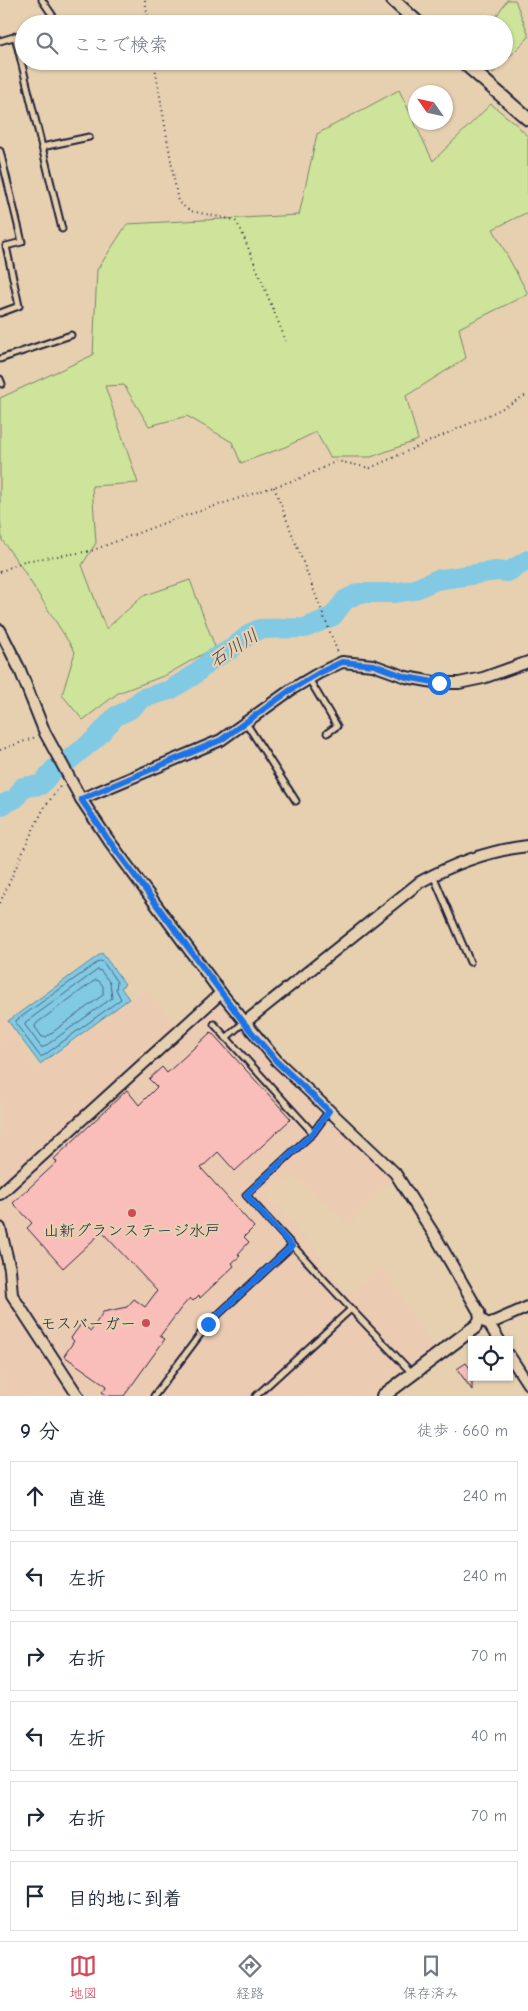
<!DOCTYPE html>
<html lang="ja">
<head>
<meta charset="utf-8">
<style>
  body { margin:0; font-family:"Comic Neue","Klee One",sans-serif; background:#f6f6f7; color:#1f2937 }
  .controls { position:absolute; right:15px; bottom:15px; display:grid; overflow:hidden; border-radius:0px; box-shadow:0 1px 4px #0004 }
  .controls button { width:45px; height:45px; display:grid; place-items:center; padding:0; border:0; border-bottom:1px solid #e0e1e3; background:#fff; color:#1f2937; font:25px sans-serif }
  .compass { position:absolute; left:408px; top:85px; width:45px; height:45px; border-radius:50%; background:#fff; box-shadow:0 1px 4px #0004; rotate:304deg }
  .stop { position:absolute; width:15px; height:15px; margin:-11px; border:4px solid #1a73e8; border-radius:50%; background:#fff }
  .stop.end { background:#1a73e8; border-color:#fff; box-shadow:0 1px 5px #0008 }
  .list { margin:0; padding:0; list-style:none }
  h2 { display:flex; justify-content:space-between; align-items:center; height:65px; margin:0; padding:0 20px; font-size:21px }
  h2 small { font-size:16px; font-weight:400; color:#747a83 }
  .list li { display:grid; grid-template-columns:32px 1fr auto; gap:15px; align-items:center; box-sizing:border-box; height:70px; margin:0 10px 10px; padding:0 10px; border:1px solid #e0e1e3; border-radius:0px }
  .list b { display:block; font-size:19px; white-space:nowrap }
  .list em { font-size:16px; font-style:normal; color:#747a83 }
  .icon { flex:none; width:28px; height:28px; fill:none; stroke:currentColor; stroke-width:2; stroke-linecap:round; stroke-linejoin:round }
  .map { position:relative; flex:none; width:528px; height:1396px; overflow:hidden }
  .search { position:absolute; background:#fff; box-shadow:0 1px 4px #0004; left:15px; right:15px; top:15px; height:55px; display:flex; align-items:center; gap:12px; box-sizing:border-box; padding:0 18px; border-radius:28px; color:#747a83; font-size:19px }
  .sheet { height:545px; background:#fff }
  nav { display:flex; justify-content:space-around; align-items:center; box-sizing:border-box; height:70px; border-top:1px solid #e0e1e3; background:#fff; font-size:14px; color:#747a83 }
  nav a { display:grid; justify-items:center; gap:2px }
  nav .on { color:#d1495b }
  .map>svg:first-child { display:block }
  .built { fill:#eccbb3 }
  .green { fill:#cde49a; stroke:#78836a }
  .water { fill:#82c9e3; stroke:#5c86a0 }
  .lines { fill:none; stroke-linecap:round; stroke-linejoin:round }
  .shore { stroke:#48657e; stroke-width:1 }
  .river { stroke:#82c9e3; stroke-width:20 }
  .building { fill:#fabeba; stroke:#22223b }
  .service-casing { stroke:#22223b; stroke-width:9 }
  .minor-casing { stroke:#22223b; stroke-width:14 }
  .tertiary-casing { stroke:#22223b; stroke-width:16 }
  .path { stroke:#22223b; stroke-width:2; stroke-dasharray:1 4; stroke-linecap:butt }
  .service { stroke:#e6d0b0; stroke-width:5 }
  .minor { stroke:#e6d0b0; stroke-width:10 }
  .tertiary { stroke:#e6d0b0; stroke-width:12 }
  .route { stroke:#1a73e8; stroke-width:6 }
  .poi-dot { fill:#d1495b; stroke:#e6d0b0; stroke-width:2 }
  .labels { text-anchor:middle; stroke-width:4.5; stroke-linejoin:round; paint-order:stroke }
  .poi-label { font-size:16px; fill:#22223b; stroke:#e6d0b0 }
  .water-label { font-size:18px; font-style:italic; fill:#35435d; stroke:#e6d0b0 }
</style>
</head>
<body>
<div class="map">
<svg width="528" height="1396" viewBox="0 0 528 1396">
  <rect width="100%" height="100%" fill="#e6d0b0"/>
  <filter id="ink" filterUnits="userSpaceOnUse"><feTurbulence type="fractalNoise" baseFrequency=".02" numOctaves="2"/><feDisplacementMap in="SourceGraphic" scale="10" xChannelSelector="R" yChannelSelector="G"/><feConvolveMatrix kernelMatrix="1 2 1 2 8 2 1 2 1" color-interpolation-filters="sRGB"/></filter>
  <g filter="url(#ink)">
    <!-- built -->
    <path class="built" d="M147 988 182 1033 212 1006 227 1008 246 1034 276 1069 393 1178 349 1225 296 1178 283 1182 265 1194 323 1257 320 1261 349 1295 380 1265 436 1348 396 1373 368 1396H0V1010L36 1070Z"/>
    <!-- green -->
    <g class="green">
      <path d="M507 0H515L528 33V38L493 73 476 61H504V24H491Z"/>
      <path d="M399 90 433 161 491 104 517 125 528 137V212L493 229 528 294 459 328 466 358 406 396 418 440 371 457H330L316 432 285 447 241 463 232 442 187 416 149 426 124 385 105 386 138 483 92 486 96 543 82 565 106 629 143 596 190 580 215 647 166 675 118 693 83 720 62 695 75 652 20 565 2 540 0 518V398L93 355 97 270 127 224 299 215 317 134Z"/>
    </g>
    <!-- water -->
    <path class="water" d="M102 953 125 984 121 988 129 999 40 1064 8 1021Z"/>
    <g class="lines">
      <!-- shore -->
      <g class="shore">
        <path d="M100 961 103 962 117 982 116 989 121 999 43 1056H40L16 1024V1021Z"/>
        <path d="M98 970 101 971 110 983 112 998 44 1047H41L25 1025V1023Z"/>
        <path d="M96 980 99 981 103 986V995L46 1037H42L35 1027 36 1024Z"/>
      </g>
      <!-- river -->
      <path class="river" d="M0 806 16 798 23 787 41 785 54 769 68 761 96 738 116 716 129 710 143 698 170 690 194 675 210 661 231 649 251 633 260 629 305 628 333 616 345 600 359 593H393L413 590 436 580 496 571 508 572 528 560"/>
    </g>
    <!-- building -->
    <g class="building">
      <path d="M211 1032 291 1119 235 1171 218 1152 201 1168 254 1227 244 1237 249 1242 238 1254 240 1256 232 1263 234 1266 200 1298 199 1295 193 1301 190 1298 181 1308 160 1336 165 1339 124 1396H108L102 1392 107 1386 64 1356 74 1341 71 1338 81 1324 91 1331 103 1312 127 1307 134 1299 145 1307 157 1291 102 1232 63 1268 27 1228 32 1223 13 1203 57 1162 54 1159 127 1090 139 1105 157 1087 149 1079 162 1067 167 1073Z"/>
      <path d="M466 1363 472 1371V1390L457 1369Z"/>
    </g>
    <g class="lines">
      <!-- service casing -->
      <g class="service-casing">
        <g id="service">
          <path d="M42 0 55 19 53 24"/>
          <path d="M15 36 62 229"/>
          <path d="M0 41 24 34"/>
          <path d="M42 147 89 137"/>
          <path d="M0 151 22 242 6 246 19 306 0 313"/>
          <path d="M0 359 71 335"/>
          <path d="M0 379 2 384"/>
          <path d="M309 679 337 726 327 733"/>
          <path d="M246 723 296 801"/>
          <path d="M433 875 470 962"/>
          <path d="M214 1024 313 1133"/>
          <path d="M226 1038 243 1023"/>
          <path d="M329 1111 313 1133 246 1195 351 1309 412 1373"/>
          <path d="M154 1396 208 1324 292 1246"/>
          <path d="M256 1396 351 1309"/>
        </g>
      </g>
      <!-- minor casing -->
      <g class="minor-casing">
        <g id="minor">
          <path d="M0 630 20 670 45 733 81 799 107 838 221 993 277 1061 395 1173 437 1239 479 1312 480 1319 475 1327"/>
          <path d="M81 799 221 740 292 689 319 673 342 662 373 665 406 677 439 683H459L483 678 528 662"/>
          <path d="M244 1023 420 882C453 864 490 850 528 846"/>
          <path d="M0 1194 221 993"/>
          <path d="M0 1228 10 1269 12 1295 78 1396"/>
          <path d="M483 1321 489 1324 499 1340"/>
          <path d="M489 1324 528 1307"/>
          <path d="M509 1355 528 1384"/>
        </g>
      </g>
      <!-- tertiary casing -->
      <g class="tertiary-casing">
        <g id="tertiary">
          <path d="M393 0 419 24"/>
          <path d="M462 61 528 119"/>
          <path d="M383 1396 475 1327"/>
        </g>
      </g>
      <!-- path -->
      <g class="path">
        <path d="M145 0 149 24"/>
        <path d="M154 61 178 202 190 211 235 220 241 230 286 341"/>
        <path d="M274 487 338 653"/>
        <path d="M0 572 24 561 91 551 172 520 301 478 337 461 370 468 497 411 528 394"/>
        <path d="M0 750 36 737"/>
        <path d="M0 903 31 834 44 808 62 784"/>
      </g>
      <!-- service -->
      <use href="#service" class="service"/>
      <!-- minor -->
      <use href="#minor" class="minor"/>
      <!-- tertiary -->
      <use href="#tertiary" class="tertiary"/>
    </g>
  </g>
  <g class="lines" filter="url(#ink)">
    <!-- route -->
    <path class="route" d="M208 1324 292 1246 246 1195 313 1133 329 1111 277 1062 244 1023 107 838 81 799 221 740 292 689 319 673 342 662 374 665 406 677 439 683"/>
  </g>
  <!-- markers -->
  <g class="poi-dot">
    <circle cx="132" cy="1213" r="5"/>
    <circle cx="146" cy="1323" r="5"/>
  </g>
  <g class="labels">
    <!-- poi labels -->
    <g class="poi-label">
      <text x="132" y="1236">山新グランステージ水戸</text>
      <text x="136" y="1329" text-anchor="end">モスバーガー</text>
    </g>
    <!-- water labels -->
    <g class="water-label">
      <text transform="translate(234 648) rotate(-33)" y="6">石川川</text>
    </g>
  </g>
</svg>
<div class="controls">
<button><svg class="icon" aria-label="locate" viewBox="0 0 24 24"><circle cx="12" cy="12" r="6"/><path d="M12 2v4M12 18v4M2 12h4M18 12h4"/></svg></button>
</div>
<svg class="compass" viewBox="-18 -18 36 36"><path d="M0-13l5 13h-10z" fill="#e53935"/><path d="M0 13l5-13h-10z" fill="#747a83"/></svg>
<div class="stop" style="left:439px;top:683px"></div>
<div class="stop end" style="left:208px;top:1324px"></div>
<div class="search"><svg class="icon" aria-label="search" viewBox="0 0 24 24"><circle cx="10" cy="10" r="6"/><path d="M15 15l6 6"/></svg>ここで検索</div>
</div>
<section class="sheet">
<h2>9 分<small>徒歩 · 660 m</small></h2>
<ul class="list">
<li><svg class="icon" aria-label="ahead" viewBox="0 0 24 24"><path d="M12 20V5M6 11l6-6 6 6"/></svg><div><b>直進</b></div><em>240 m</em></li>
<li><svg class="icon" aria-label="left" viewBox="0 0 24 24"><path d="M17 20v-9H6M10 6l-5 5 5 5"/></svg><div><b>左折</b></div><em>240 m</em></li>
<li><svg class="icon" aria-label="right" viewBox="0 0 24 24"><path d="M7 20v-9h11M14 6l5 5-5 5"/></svg><div><b>右折</b></div><em>70 m</em></li>
<li><svg class="icon" aria-label="left" viewBox="0 0 24 24"><path d="M17 20v-9H6M10 6l-5 5 5 5"/></svg><div><b>左折</b></div><em>40 m</em></li>
<li><svg class="icon" aria-label="right" viewBox="0 0 24 24"><path d="M7 20v-9h11M14 6l5 5-5 5"/></svg><div><b>右折</b></div><em>70 m</em></li>
<li><svg class="icon" aria-label="arrive" viewBox="0 0 24 24"><path d="M6 21V4h12l-3 4 3 4H6"/></svg><div><b>目的地に到着</b></div></li>
</ul>
</section>
<nav>
<a class="on"><svg class="icon" aria-label="map" viewBox="0 0 24 24"><path d="M3 6l6-2 6 2 6-2v14l-6 2-6-2-6 2zM9 4v14M15 6v14"/></svg>地図</a>
<a><svg class="icon" aria-label="directions" viewBox="0 0 24 24"><path d="M12 3l9 9-9 9-9-9zM9 14v-3h6M13 9l2 2-2 2"/></svg>経路</a>
<a><svg class="icon" aria-label="saved" viewBox="0 0 24 24"><path d="M7 4h10v16l-5-4-5 4z"/></svg>保存済み</a>
</nav>
</body>
</html>
